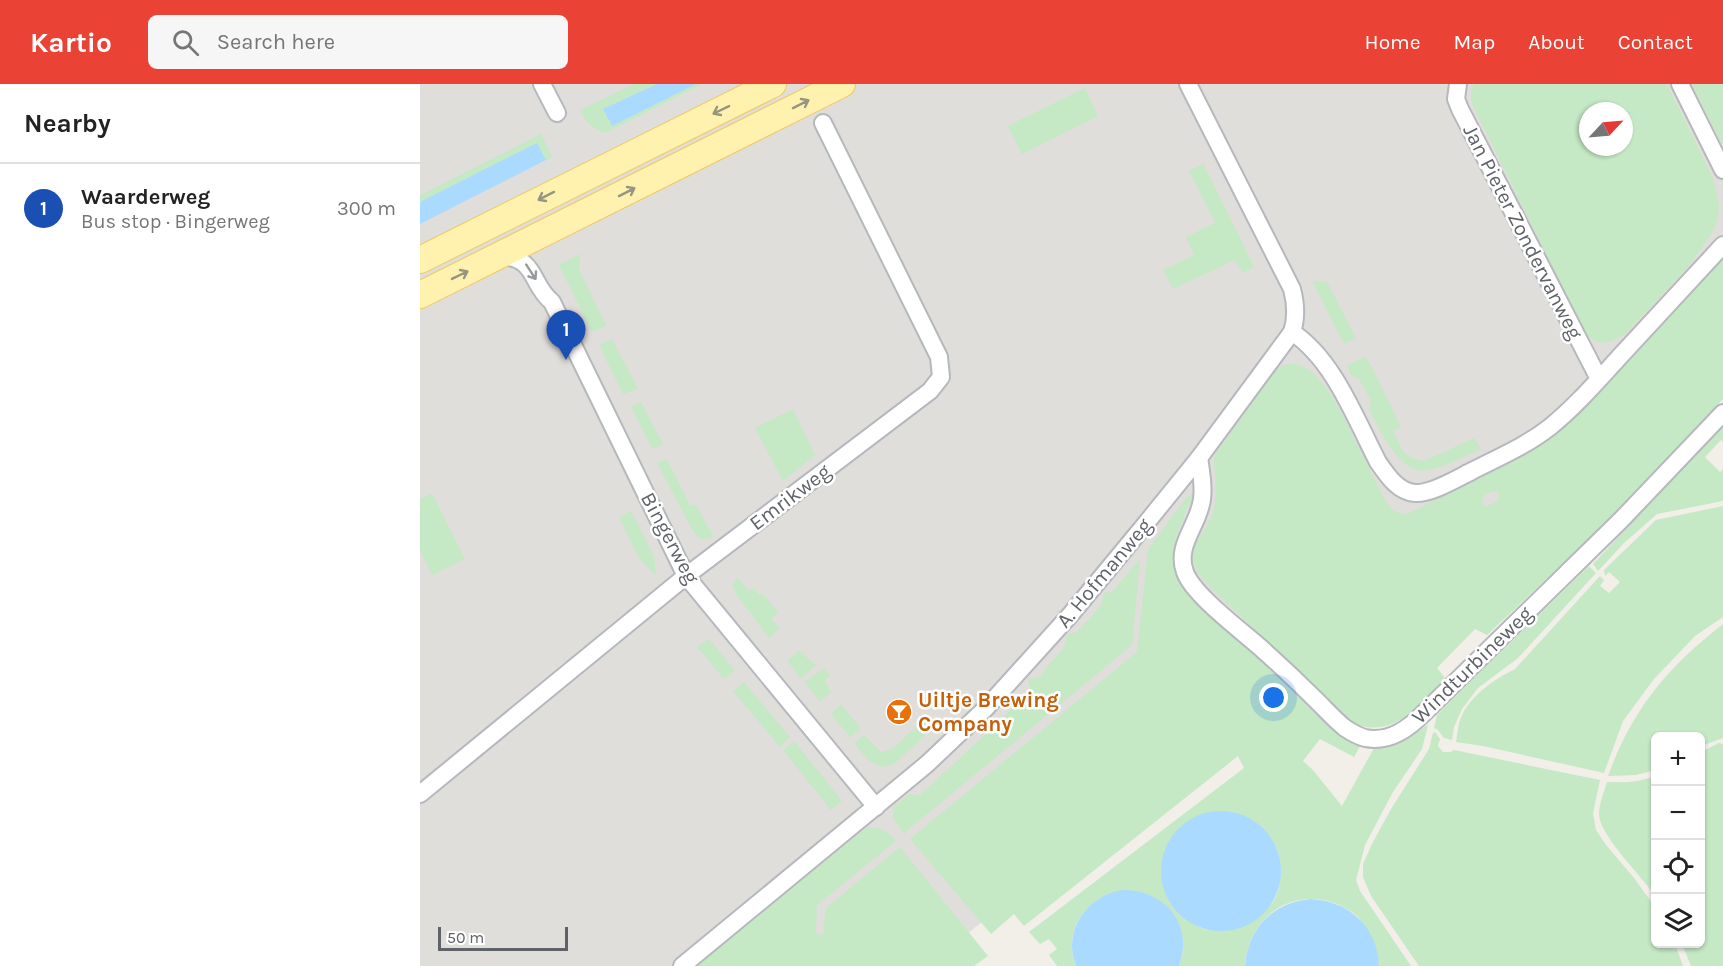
<!DOCTYPE html>
<html lang="en">
<head>
<meta charset="utf-8">
<style>
  body { margin:0; font-family:Karla,sans-serif; background:#f6f6f6; color:#222 }
  .controls { position:absolute; right:18px; bottom:18px; display:grid; overflow:hidden; border-radius:9px; box-shadow:0 2px 4px #0004 }
  .controls button { width:54px; height:54px; display:grid; place-items:center; padding:0; border:0; border-bottom:2px solid #e0e0e0; background:#fff; color:#222; font:30px sans-serif }
  .compass { position:absolute; left:1159px; top:18px; width:54px; height:54px; border-radius:50%; background:#fff; box-shadow:0 2px 4px #0004; rotate:64deg }
  .scale { position:absolute; left:18px; bottom:15px; width:130px; box-sizing:border-box; padding-left:6px; border:3px solid #5f6368; border-top:0; font-size:16px; line-height:21px; white-space:nowrap; color:#5f6368; -webkit-text-stroke:4px #fff; paint-order:stroke }
  .you { position:absolute; left:854px; top:614px; width:21px; height:21px; margin:-15px; border:4px solid #fff; border-radius:50%; background:#1a73e8; box-shadow:0 0 0 9px #1a73e833 }
  .badge { display:grid; place-items:center; width:39px; height:39px; border-radius:50%; background:#ea4335; color:#fff; font-size:20px; font-weight:700 }
  .pin { position:absolute; translate:-50% -50px; filter:drop-shadow(0 2px 3px #0008) }
  .pin::after { content:''; position:absolute; top:32px; width:21px; height:18px; background:inherit; clip-path:polygon(0 0,100% 0,50% 100%) }
  .list { margin:0; padding:0; list-style:none }
  h2 { display:flex; justify-content:space-between; align-items:center; height:78px; margin:0; padding:0 24px; font-size:26px }
  h2 small { font-size:20px; font-weight:400; color:#767676 }
  .list li { display:grid; grid-template-columns:39px 1fr auto; gap:18px; align-items:center; box-sizing:border-box; height:90px; padding:0 24px; border-top:2px solid #e0e0e0 }
  .list b { display:block; font-size:22px; white-space:nowrap }
  .list p { margin:0; font-size:20px; white-space:nowrap; color:#767676 }
  .list em { font-size:20px; font-style:normal; color:#767676 }
  .icon { flex:none; width:33px; height:33px; fill:none; stroke:currentColor; stroke-width:2; stroke-linecap:round; stroke-linejoin:round }
  .map { position:relative; flex:none; width:1303px; height:882px; overflow:hidden }
  header { display:flex; align-items:center; gap:36px; box-sizing:border-box; height:84px; padding:0 30px; background:#ea4335; color:#fff }
  header strong { font-size:28px }
  nav { display:flex; gap:33px; margin-inline-start:auto; font-size:21px }
  .search { width:420px; height:54px; background:#f6f6f6; display:flex; align-items:center; gap:15px; box-sizing:border-box; padding:0 21px; border-radius:9px; color:#767676; font-size:22px }
  main { display:flex }
  aside { flex:1; background:#fff }
  .map>svg:first-child { display:block }
  .industrial { fill:#e0deda; fill-rule:evenodd }
  .green { fill:#c5e8c5; fill-rule:evenodd }
  .water { fill:#aadaff }
  .lines { fill:none; stroke-linecap:round; stroke-linejoin:round }
  .street-casing { stroke:#b5b8bc; stroke-width:20 }
  .primary-casing { stroke:#f2c960; stroke-width:28 }
  .street { stroke:#fff; stroke-width:16 }
  .primary { stroke:#fff2af; stroke-width:26 }
  .oneway { stroke:#979581 }
  .oneway2 { stroke:#979a9d }
  .labels { text-anchor:middle; stroke-width:5; stroke-linejoin:round; paint-order:stroke }
  .street-label { font-size:21px; fill:#5f6368; stroke:#fff }
  .food-label { font-size:21px; font-weight:bold; fill:#c56008; stroke:#fff; text-anchor:start }
</style>
</head>
<body>
<header>
<strong>Kartio</strong>
<div class="search"><svg class="icon" aria-label="search" viewBox="0 0 24 24"><circle cx="10" cy="10" r="6"/><path d="M15 15l6 6"/></svg>Search here</div>
<nav><a>Home</a><a>Map</a><a>About</a><a>Contact</a></nav>
</header>
<main>
<aside>
<h2>Nearby<small></small></h2>
<ul class="list">
<li><span class="badge" style="background:#1a4fb4">1</span><div><b>Waarderweg</b><p>Bus stop · Bingerweg</p></div><em>300 m</em></li>
</ul>
</aside>
<div class="map">
<svg width="1303" height="882" viewBox="0 0 1303 882">
  <rect width="100%" height="100%" fill="#f1efe8"/>
  <!-- industrial -->
  <path class="industrial" d="M0 0H1303V287L1224 368 837 547 871 580 791 650 508 882H0ZM1168 27H1204V63H1168Z"/>
  <!-- green -->
  <g class="green">
    <path d="M214 0H237L183 25 192 42 276 0H282L185 49C171 44 167 39 160 26Z"/>
    <path d="M1054 0H1247L1293 94 1299 121 1298 134 1294 145 1281 165 1266 185 1205 250C1189 260 1177 264 1164 247L1052 20C1050 12 1050 7 1054 0ZM1168 27H1204V63H1168Z"/>
    <path d="M1272 0H1303V62Z"/>
    <path d="M665 4 678 32 602 70 588 42Z"/>
    <path d="M121 50 132 73 126 76 117 59 0 118V111Z"/>
    <path d="M783 79 834 183 823 189 815 176 753 205 743 186 774 171 766 153 795 139 769 87Z"/>
    <path d="M160 170 159 185 186 242 172 248 139 181Z"/>
    <path d="M1303 175V315L1174 450 1067 551 1055 545 1017 584 1025 594C999 622 969 660 928 636L786 499C756 463 786 457 794 424 798 408 794 389 794 373L796 369 858 284C894 261 925 336 937 360 947 379 956 399 966 418 972 426 977 430 987 430L1102 373 1131 354 1147 342ZM1074 407 1079 409V414L1074 419 1065 422 1062 419C1062 411 1067 409 1074 407Z"/>
    <path d="M892 197 907 198 936 254 924 260Z"/>
    <path d="M192 255 218 305 203 310 179 261Z"/>
    <path d="M945 273 952 283 981 343 973 347 984 369 994 375 1004 377 1054 354 1061 365C1045 372 1017 388 999 386 976 382 958 343 949 325L951 317 939 295 931 291 927 281Z"/>
    <path d="M221 318 243 360 232 365 211 323Z"/>
    <path d="M373 325 395 371 363 397 335 344Z"/>
    <path d="M1303 342V358L1301 356 1285 373 1300 388 1303 385V417L1237 430 1204 459 1178 487 1173 480Z"/>
    <path d="M247 375 270 421H276L294 453 282 455 274 449 237 379Z"/>
    <path d="M12 409 45 475 12 491 0 466V415Z"/>
    <path d="M774 409 757 450 753 467V481L758 497 775 518 839 574 912 644 922 652 940 662 934 673 900 655 883 677 892 685 922 722 954 664 978 660 1008 641 1002 665 973 708 945 761 936 796 940 807 991 882H959C958 868 953 859 947 848 944 844 942 839 940 835 932 826 919 820 908 817 863 807 828 838 825 882H759C766 864 764 849 754 833 719 777 632 820 656 882H637L629 871 637 865 629 855 620 860 609 848 824 684 818 672 604 842 594 830 571 850 490 755 717 568 728 465 766 414ZM800 727C824 728 844 739 855 761 864 777 863 814 846 825 838 831 825 833 816 837 809 839 798 846 790 846 784 846 775 841 769 837 745 822 736 792 745 765Z"/>
    <path d="M1303 422V533L1275 552 1234 595 1203 637 1184 689 1063 662 1036 658C1037 652 1038 645 1039 639 1047 613 1073 596 1095 585L1180 492 1184 496 1180 502 1189 509 1200 498 1189 488 1185 492 1184 486 1236 436Z"/>
    <path d="M211 427 234 472 236 492 218 473 199 433Z"/>
    <path d="M720 475 712 561 484 749 473 734 474 722 490 710 499 712 571 645 570 636 583 634 610 604 608 595 619 593 644 563 647 551 657 548 682 520 683 509 692 508Z"/>
    <path d="M1169 482 1176 489 1098 574 1058 604 1042 625 1034 643 1032 656 1024 654 1018 646 1014 644 1017 631 1042 606Z"/>
    <path d="M317 493 329 507 333 504 339 511 342 509 358 528 351 535 360 544 349 554 316 510 312 501Z"/>
    <path d="M1303 540V654L1281 662 1280 652H1236L1235 686 1216 691 1188 692C1213 624 1247 584 1303 540Z"/>
    <path d="M289 555 315 586 304 595 277 563Z"/>
    <path d="M379 567 396 581 381 595 367 576Z"/>
    <path d="M404 584 410 591 405 597 411 608 400 618 385 598Z"/>
    <path d="M324 598 370 653 360 663 313 607Z"/>
    <path d="M421 620 441 645 430 653 411 630Z"/>
    <path d="M504 636 512 645 474 680 463 683 450 678 434 659 444 651 461 668 472 665Z"/>
    <path d="M1015 648 1020 655 1018 662 1023 668H1031L1034 666 1180 696 1173 729 1176 746 1186 761 1214 794 1235 823 1236 860H1255L1263 882H999L951 812 943 793V780L953 758 971 725 1009 665 1013 649Z"/>
    <path d="M375 658 422 717 411 726 363 666Z"/>
    <path d="M1299 659 1303 660V882H1271L1262 860H1280L1281 668Z"/>
    <path d="M1235 692H1236L1235 812C1222 792 1179 751 1179 730 1179 720 1184 708 1187 698 1205 699 1219 698 1235 692Z"/>
    <path d="M447 743C461 743 467 747 476 757L397 821 396 849 403 851 406 824 480 763 568 872 554 882H277Z"/>
  </g>
  <!-- water -->
  <g class="water">
    <path d="M237 0H276L192 42 183 25Z"/>
    <path d="M117 59 126 76 0 140V118Z"/>
    <circle cx="801" cy="787" r="60"/>
    <path d="M702 806C745 805 774 841 759 882H656C642 846 666 813 702 806Z"/>
    <path d="M891 815C929 817 957 842 959 882H825C828 844 853 818 891 815Z"/>
  </g>
  <g class="lines">
    <!-- street casing -->
    <g class="street-casing">
      <g id="street">
        <path d="M122 0 137 29"/>
        <path d="M1038 0 1036 15 1040 25 1179 295"/>
        <path d="M1260 0 1303 86"/>
        <path d="M80 172C118 174 109 199 132 218L266 492 456 723"/>
        <path d="M872 248C914 276 935 334 958 378 967 391 978 408 995 409 1011 410 1036 395 1050 388 1077 374 1106 362 1130 343 1157 321 1180 294 1204 268 1237 232 1270 197 1303 161"/>
        <path d="M779 374C781 387 784 401 782 415 779 441 755 461 765 488 773 511 822 547 842 565 861 582 880 600 898 618 907 627 915 636 925 644 931 648 938 652 945 654 970 659 989 644 1005 628L1201 436 1303 329"/>
        <path d="M0 710 266 492 510 307 521 293 519 273 403 39"/>
        <path d="M262 882 507 680 566 624 651 530 723 443 779 374 872 248C877 233 876 220 872 205L768 0"/>
      </g>
    </g>
    <!-- primary casing -->
    <g class="primary-casing">
      <g id="primary">
        <path d="M0 176 353 0"/>
        <path d="M0 211 422 0"/>
      </g>
    </g>
    <!-- street -->
    <use href="#street" class="street"/>
    <!-- primary -->
    <use href="#primary" class="primary"/>
  </g>
  <!-- one-way arrows -->
  <defs><path id="oneway-shaft" d="M-6 0H5M1.5-3L5.5 0L1.5 3" fill="none" stroke-width="1.6" stroke-linecap="round" stroke-linejoin="round" transform="scale(1.5)"/></defs>
  <g class="oneway">
    <use href="#oneway-shaft" transform="translate(381 20) rotate(-27)"/>
    <use href="#oneway-shaft" transform="translate(301 26) rotate(154)"/>
    <use href="#oneway-shaft" transform="translate(207 108) rotate(-27)"/>
    <use href="#oneway-shaft" transform="translate(126 112) rotate(153)"/>
    <use href="#oneway-shaft" transform="translate(40 191) rotate(-26)"/>
  </g>
  <use class="oneway2" href="#oneway-shaft" transform="translate(111 188) rotate(57)"/>
  <!-- icons -->
  <defs>
    <g id="bar-disc" transform="scale(1.35)"><circle r="9.5" fill="#e8710a" stroke="#fff"/><path d="M-6-5H6L.8 .8V4.5H3.5V6h-7V4.5H-.8V.8Z" fill="#fff"/></g>
  </defs>
  <g fill-rule="evenodd">
    <use href="#bar-disc" x="479" y="628"/>
  </g>
  <g class="labels">
    <!-- street labels -->
    <g class="street-label">
      <text transform="translate(1103 148) rotate(63)" y="7">Jan Pieter Zondervanweg</text>
      <text transform="translate(370 413) rotate(-37)" y="7">Emrikweg</text>
      <text transform="translate(250 454) rotate(62)" y="7">Bingerweg</text>
      <text transform="translate(684 489) rotate(-50)" y="7">A. Hofmanweg</text>
      <text transform="translate(1052 581) rotate(-44)" y="7">Windturbineweg</text>
    </g>
    <!-- food labels -->
    <g class="food-label">
      <text x="498" y="623">Uiltje Brewing<tspan x="498" dy="24">Company</tspan></text>
    </g>
  </g>
</svg>
<div class="controls">
<button>+</button>
<button>−</button>
<button><svg class="icon" aria-label="locate" viewBox="0 0 24 24"><circle cx="12" cy="12" r="6"/><path d="M12 2v4M12 18v4M2 12h4M18 12h4"/></svg></button>
<button><svg class="icon" aria-label="layers" viewBox="0 0 24 24"><path d="M12 4l9 5-9 5-9-5zM3 14l9 5 9-5"/></svg></button>
</div>
<svg class="compass" viewBox="-18 -18 36 36"><path d="M0-13l5 13h-10z" fill="#e53935"/><path d="M0 13l5-13h-10z" fill="#767676"/></svg>
<div class="scale">50 m</div>
<div class="you"></div>
<div class="pin badge" style="left:146px;top:276px;background:#1a4fb4">1</div>
</div>
</main>
</body>
</html>
